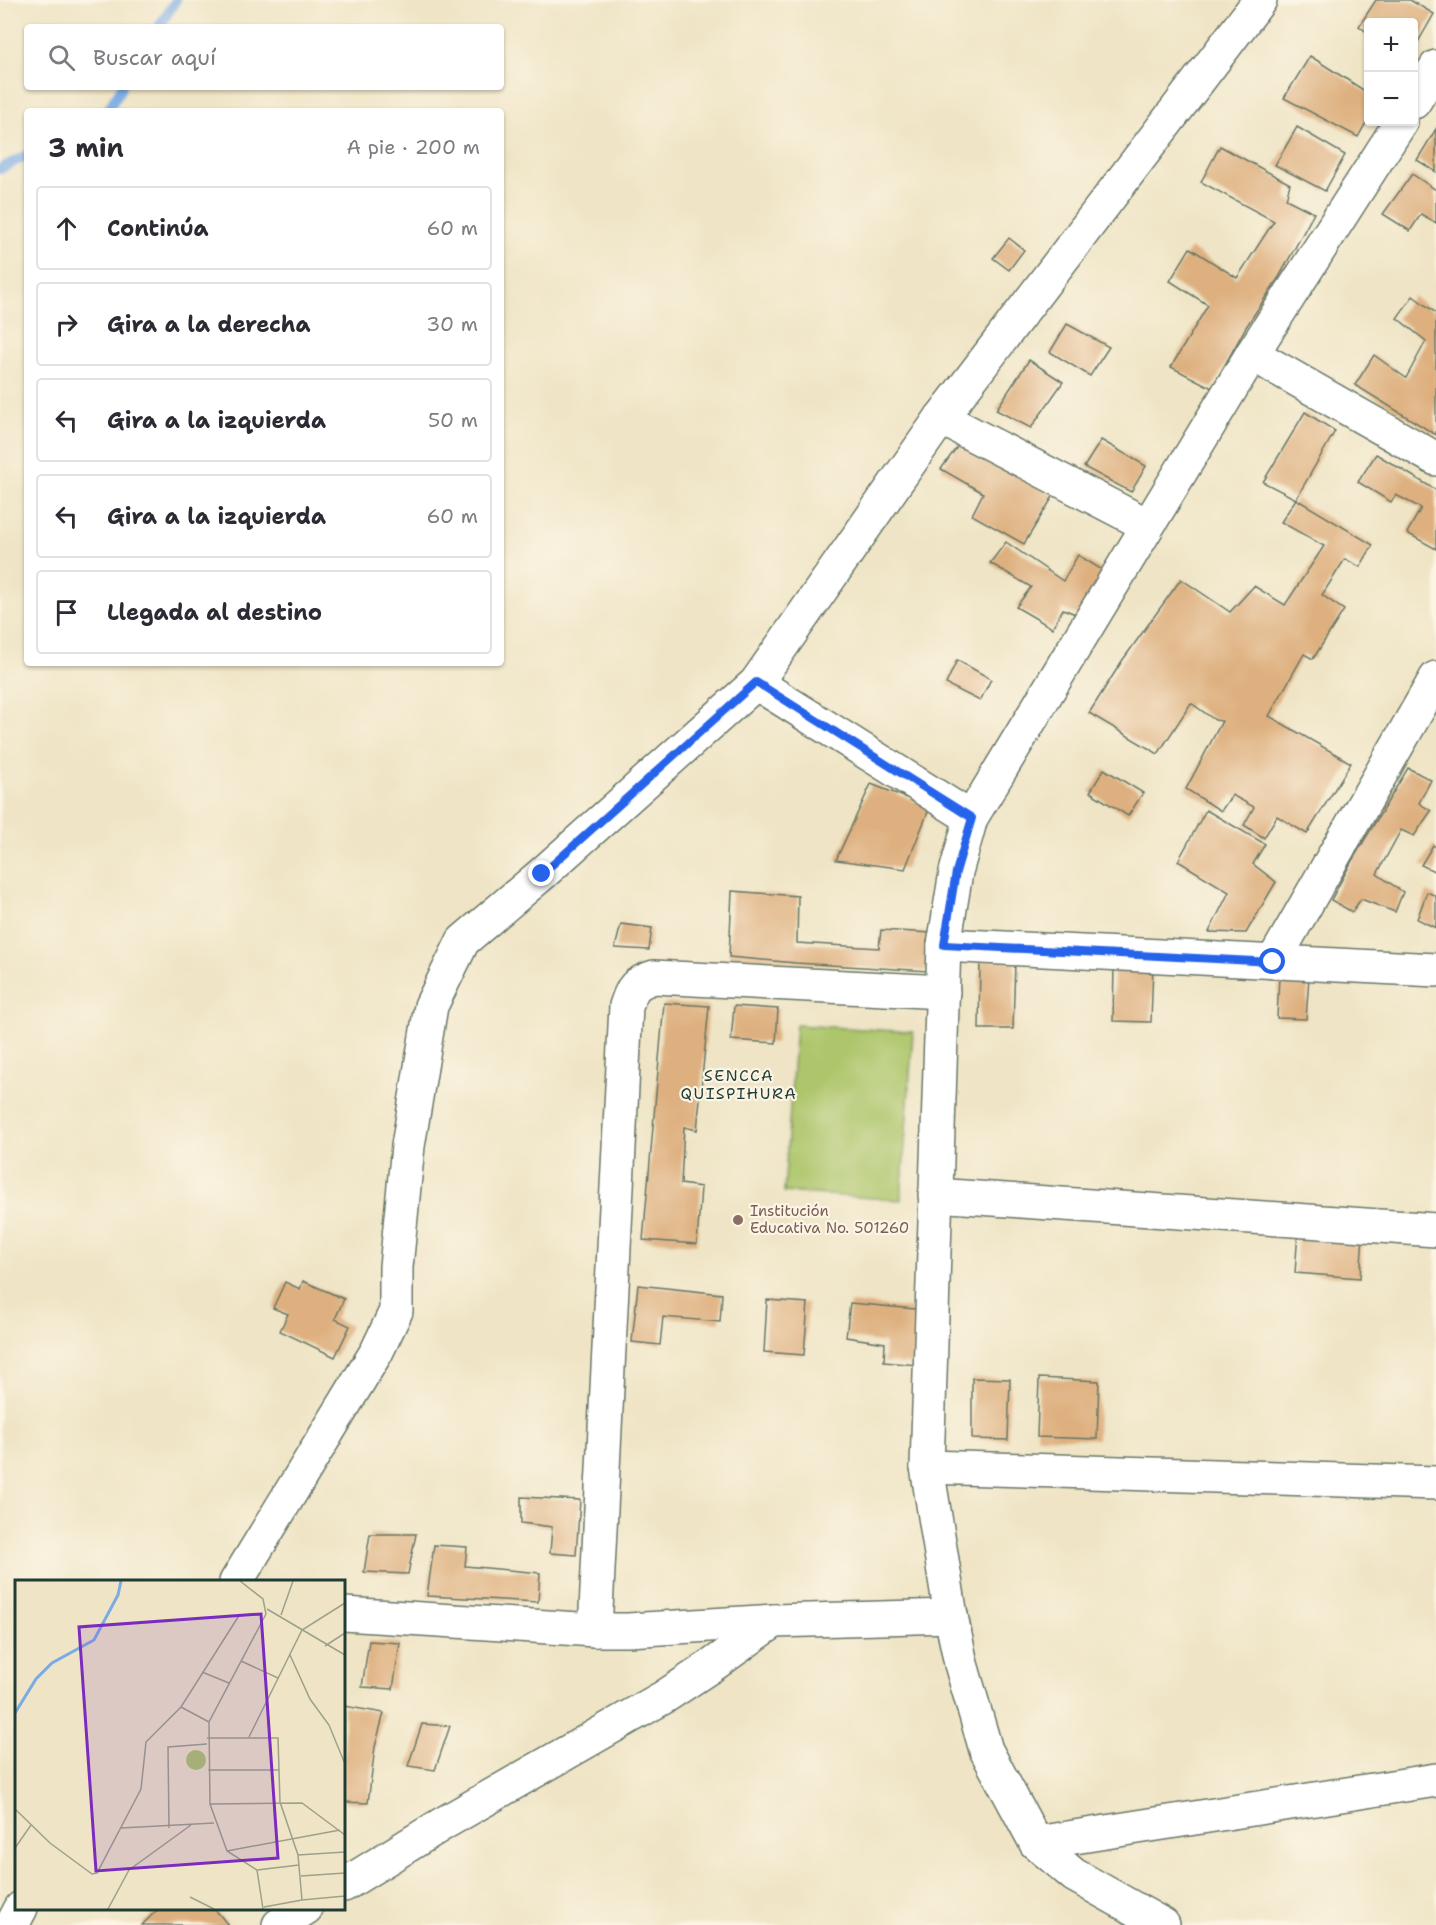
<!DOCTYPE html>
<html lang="es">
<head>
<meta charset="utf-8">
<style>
  body { margin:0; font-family:"Shantell Sans",sans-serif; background:#f2f2f3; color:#2b2b33 }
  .controls { position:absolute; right:18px; top:18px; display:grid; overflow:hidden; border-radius:6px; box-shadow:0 2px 4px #0004 }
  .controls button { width:54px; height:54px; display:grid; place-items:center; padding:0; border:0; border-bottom:2px solid #e1e1e2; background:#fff; color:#2b2b33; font:30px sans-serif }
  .stop { position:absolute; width:18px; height:18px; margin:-14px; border:4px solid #2563eb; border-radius:50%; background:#fff }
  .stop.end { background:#2563eb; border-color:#fff; box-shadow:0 2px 6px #0008 }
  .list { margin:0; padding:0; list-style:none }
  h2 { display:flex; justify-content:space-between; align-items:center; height:78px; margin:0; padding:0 24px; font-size:26px }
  h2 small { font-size:20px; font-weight:400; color:#7c7c81 }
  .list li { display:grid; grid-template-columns:39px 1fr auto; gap:18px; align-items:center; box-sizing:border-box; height:84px; margin:0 12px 12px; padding:0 12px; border:2px solid #e1e1e2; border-radius:6px }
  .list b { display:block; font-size:22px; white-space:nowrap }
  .list em { font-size:20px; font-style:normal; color:#7c7c81 }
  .icon { flex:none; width:33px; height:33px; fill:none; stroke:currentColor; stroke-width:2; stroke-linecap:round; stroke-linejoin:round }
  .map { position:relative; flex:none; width:1436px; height:1925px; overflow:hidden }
  .search { position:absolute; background:#fff; box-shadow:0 2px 4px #0004; left:24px; top:24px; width:480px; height:66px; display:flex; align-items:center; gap:15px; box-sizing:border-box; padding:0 21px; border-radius:6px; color:#7c7c81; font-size:22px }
  .panel { position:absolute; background:#fff; box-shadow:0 2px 4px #0004; left:24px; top:108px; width:480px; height:558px; border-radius:6px }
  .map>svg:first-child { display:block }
  .green { fill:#adc66c; stroke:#668250; stroke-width:1.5 }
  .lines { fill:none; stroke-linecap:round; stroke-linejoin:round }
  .stream { stroke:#79abe5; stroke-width:10 }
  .building { fill:#deb07f }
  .street-casing { stroke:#687767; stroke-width:36 }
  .secondary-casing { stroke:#687767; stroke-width:36 }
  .street { stroke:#fff; stroke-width:33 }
  .secondary { stroke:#fff; stroke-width:33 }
  .route { stroke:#2563eb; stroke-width:8 }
  .education-dot { fill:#8d6e63; stroke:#fcf5e5; stroke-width:2 }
  .labels { text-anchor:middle; stroke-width:4.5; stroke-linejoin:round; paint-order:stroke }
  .education-label { font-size:15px; fill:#785e54; stroke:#fcf5e5; text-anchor:start }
  .neighbourhood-label { font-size:16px; letter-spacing:1.5px; fill:#1f3d34; stroke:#fcf5e5 }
  .inset-river { fill:none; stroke:#79abe5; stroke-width:3 }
  .inset-road { fill:none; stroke:#9ca18b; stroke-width:1.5 }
  .view { fill:#7b2cbf; fill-opacity:0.15; stroke:#7b2cbf; stroke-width:3 }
  .inset-edge { fill:none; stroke:#1f3d34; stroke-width:3 }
</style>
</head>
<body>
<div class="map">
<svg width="1436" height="1925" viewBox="0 0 1436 1925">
  <rect width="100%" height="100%" fill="#fcf5e5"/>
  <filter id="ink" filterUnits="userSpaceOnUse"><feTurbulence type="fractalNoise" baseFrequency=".0167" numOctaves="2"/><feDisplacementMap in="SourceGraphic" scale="12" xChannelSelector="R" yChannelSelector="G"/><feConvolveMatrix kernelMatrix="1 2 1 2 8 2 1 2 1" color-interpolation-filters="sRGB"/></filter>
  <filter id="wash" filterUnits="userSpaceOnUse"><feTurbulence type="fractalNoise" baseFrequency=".008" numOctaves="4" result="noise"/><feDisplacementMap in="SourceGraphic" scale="24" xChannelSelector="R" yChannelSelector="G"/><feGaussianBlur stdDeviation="1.35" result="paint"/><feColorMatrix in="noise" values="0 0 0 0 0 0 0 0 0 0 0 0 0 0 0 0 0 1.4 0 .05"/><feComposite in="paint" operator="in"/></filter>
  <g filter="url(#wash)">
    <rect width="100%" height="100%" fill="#efe4c5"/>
    <!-- green -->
    <path class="green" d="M796 1025 913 1032 901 1200 784 1192Z"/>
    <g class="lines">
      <!-- stream -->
      <g class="stream">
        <path d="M159 27 176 0"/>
        <path d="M107 111 122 87"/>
        <path d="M0 169 27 155"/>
      </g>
    </g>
    <g id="blocks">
      <!-- building -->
      <g class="building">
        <path d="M1376 0H1410L1434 14 1414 49V22H1368V33L1359 26Z"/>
        <path d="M1310 56 1368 93V119L1358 137 1284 98Z"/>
        <path d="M1297 127 1345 155 1325 191 1275 165Z"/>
        <path d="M1436 129V172L1417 160Z"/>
        <path d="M1220 146 1290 184 1286 199 1314 213 1279 277 1246 327 1212 388 1171 367 1208 305 1170 281 1190 248 1237 278 1274 221 1201 182Z"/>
        <path d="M1412 174 1436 190V223L1421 214 1410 231 1383 214Z"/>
        <path d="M1009 238 1024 250 1009 270 993 258Z"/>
        <path d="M1413 296 1436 313V435L1355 385 1374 355 1406 378 1426 341 1397 318Z"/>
        <path d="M1067 324 1109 347 1090 376 1050 352Z"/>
        <path d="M1029 360 1063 382 1031 428 996 410Z"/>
        <path d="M1305 412 1335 431 1296 499 1373 545 1360 567 1345 559 1322 595 1344 610 1313 659 1304 654 1269 716 1351 763 1307 834 1277 816 1264 838 1244 825 1254 807 1232 795 1221 811 1186 789 1222 721 1215 720 1191 703 1158 754 1089 713 1122 661 1181 579 1230 612 1254 586 1285 605 1324 546 1281 522 1296 499 1263 482Z"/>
        <path d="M962 440 1054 495 1024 544 972 515 983 493 941 469Z"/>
        <path d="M1101 440 1146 466 1131 492 1084 467Z"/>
        <path d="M1376 454 1436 490V549L1407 533 1421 508 1396 495 1391 502 1358 482Z"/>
        <path d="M1006 542 1063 581 1078 555 1104 571 1078 615 1063 609 1052 628 1016 607 1031 587 990 563Z"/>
        <path d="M957 660 991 679 980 701 946 684Z"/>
        <path d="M1408 768 1431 780 1419 803 1431 811 1414 836 1401 830 1377 874 1403 892 1395 912 1361 899 1352 912 1331 900 1353 859Z"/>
        <path d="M1104 769 1143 793 1128 816 1090 792Z"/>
        <path d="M871 784 930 807 905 869 836 860Z"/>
        <path d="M1206 810 1265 844 1253 864 1276 882 1246 933 1209 932 1229 892 1178 861Z"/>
        <path d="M1433 845 1436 847V872L1421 865Z"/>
        <path d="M732 891 798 896 797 943 879 948 881 930 932 933 929 971 796 963 729 957Z"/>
        <path d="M1427 892 1436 896V928L1417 919Z"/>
        <path d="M621 924 652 928 649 950 615 948Z"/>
        <path d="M980 960 1015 961 1013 1029H979Z"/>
        <path d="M1114 964 1153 965 1151 1022 1113 1021Z"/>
        <path d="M1279 976 1309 977 1306 1019 1277 1018Z"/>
        <path d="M664 1003 709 1006 697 1130 684 1127 681 1184 701 1187 697 1244 643 1240Z"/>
        <path d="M734 1006 778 1009 776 1043 731 1040Z"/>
        <path d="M1298 1232 1363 1236 1360 1278 1295 1273Z"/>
        <path d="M303 1281 344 1299 335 1319 350 1326 335 1357 280 1331 288 1314 273 1308 285 1282 300 1289Z"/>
        <path d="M638 1285 722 1294 720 1322 663 1317 660 1345 632 1342Z"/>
        <path d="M767 1300 808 1303 804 1355 764 1352Z"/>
        <path d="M850 1303 915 1309 917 1365 884 1362 885 1343 846 1337Z"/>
        <path d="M972 1378 1010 1379 1008 1440 972 1439Z"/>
        <path d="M1039 1378 1099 1381 1097 1439 1037 1437Z"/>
        <path d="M521 1497 580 1500 576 1555 550 1553 552 1527 521 1523Z"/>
        <path d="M370 1534H416L408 1574 364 1572Z"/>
        <path d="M434 1545 467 1547 465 1566 540 1573 538 1602 427 1596Z"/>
        <path d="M369 1641 400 1643 393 1689 362 1687Z"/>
        <path d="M344 1706 384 1713 375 1747 368 1803 344 1802V1758L345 1746H344Z"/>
        <path d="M422 1724 450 1726 435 1770 408 1766Z"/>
        <path d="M159 1908H214L228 1925H142Z"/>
      </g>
    </g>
  </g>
  <g filter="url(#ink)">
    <use href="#blocks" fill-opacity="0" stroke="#687767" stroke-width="1.5"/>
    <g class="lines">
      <!-- street casing -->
      <g class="street-casing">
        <g id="street">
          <path d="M1252 354 1436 459"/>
          <path d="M941 418 1147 525"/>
          <path d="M756 683 971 818"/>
          <path d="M944 945 1436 970"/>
          <path d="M1273 962 1436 678"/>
          <path d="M935 1195 1436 1230"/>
          <path d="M927 1467 1436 1483"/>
          <path d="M236 1582 377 1351 396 1311V1267L408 1146 431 1006 463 941 542 874 756 683 941 418 1260 0"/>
          <path d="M344 1614 595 1630H628L774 1621 951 1616"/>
          <path d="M595 1630 626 1006C633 986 634 984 654 977L943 992"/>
          <path d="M1036 1843 1436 1780"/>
          <path d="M344 1885 444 1823 664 1697 714 1664 774 1621"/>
          <path d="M12 1925 21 1908"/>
          <path d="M279 1925 306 1908"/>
        </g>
      </g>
      <!-- secondary casing -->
      <g class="secondary-casing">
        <g id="secondary">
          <path d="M1414 102 1436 67"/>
          <path d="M1163 1925 1074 1875 1036 1843 986 1750 961 1664 951 1616 927 1467 944 945 956 872 971 818 1252 354 1401 122"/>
        </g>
      </g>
      <!-- street -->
      <use href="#street" class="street"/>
      <!-- secondary -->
      <use href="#secondary" class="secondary"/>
    </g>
  </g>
  <g class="lines" filter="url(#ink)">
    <!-- route -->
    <path class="route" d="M542 874 756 682 972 818 956 872 944 945 1273 962"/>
  </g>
  <!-- markers -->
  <circle class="education-dot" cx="738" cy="1220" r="6"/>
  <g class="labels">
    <!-- education labels -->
    <g class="education-label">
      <text x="750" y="1216">Institución<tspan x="750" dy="17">Educativa No. 501260</tspan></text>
    </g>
    <!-- neighbourhood labels -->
    <g class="neighbourhood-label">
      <text x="739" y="1081">SENCCA<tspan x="739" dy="18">QUISPIHURA</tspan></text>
    </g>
  </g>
  <!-- overview -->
  <g transform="translate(15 1580)">
    <rect width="330" height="330" fill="#efe4c5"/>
    <path d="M171 180a10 10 0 1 1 20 0a10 10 0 1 1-20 0Z" fill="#adc66c"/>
    <path class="inset-river" d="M0 133 21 99 37 83 79 60 103 15 106 1"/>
    <path class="inset-road" d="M225 1 248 19 251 34 194 142 195 224 212 271 242 290 248 329M252 29 330 75M266 35 278 1M310 66 330 53M275 75 295 119 314 145 330 184M226 81 263 98M187 92 214 103M166 127 194 142M234 157 287 50 330 23M192 158H263L265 222 283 275 287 320 330 316M193 190H264M195 224 287 223 330 255M0 229 35 263 77 294 82 293 126 209 131 162 166 127 225 34M106 248 199 243M154 248 153 167 192 164M0 268 16 245M212 271 325 250M283 275 330 272M242 290 284 285M286 296 330 293M175 317 199 329M249 327 287 320M93 329 114 290 176 245"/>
    <path class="view" d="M246 34 263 278 81 291 64 47Z"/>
    <rect width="330" height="330" class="inset-edge"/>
  </g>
</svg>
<div class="controls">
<button>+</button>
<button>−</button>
</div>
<div class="stop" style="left:1273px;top:962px"></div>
<div class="stop end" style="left:542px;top:874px"></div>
<div class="search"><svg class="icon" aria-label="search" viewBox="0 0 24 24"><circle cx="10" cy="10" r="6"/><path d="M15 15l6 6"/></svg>Buscar aquí</div>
<section class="panel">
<h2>3 min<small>A pie · 200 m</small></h2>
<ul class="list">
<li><svg class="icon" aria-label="ahead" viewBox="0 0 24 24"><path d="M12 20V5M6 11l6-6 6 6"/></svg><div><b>Continúa</b></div><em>60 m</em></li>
<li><svg class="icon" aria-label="right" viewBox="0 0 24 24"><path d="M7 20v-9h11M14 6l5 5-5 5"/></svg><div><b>Gira a la derecha</b></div><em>30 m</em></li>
<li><svg class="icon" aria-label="left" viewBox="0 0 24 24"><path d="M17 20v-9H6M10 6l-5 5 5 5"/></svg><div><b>Gira a la izquierda</b></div><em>50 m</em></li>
<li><svg class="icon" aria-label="left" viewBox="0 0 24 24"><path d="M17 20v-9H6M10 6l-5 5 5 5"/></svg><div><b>Gira a la izquierda</b></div><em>60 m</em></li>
<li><svg class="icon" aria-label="arrive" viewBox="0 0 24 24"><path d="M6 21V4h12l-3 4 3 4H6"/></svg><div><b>Llegada al destino</b></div></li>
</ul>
</section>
</div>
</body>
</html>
